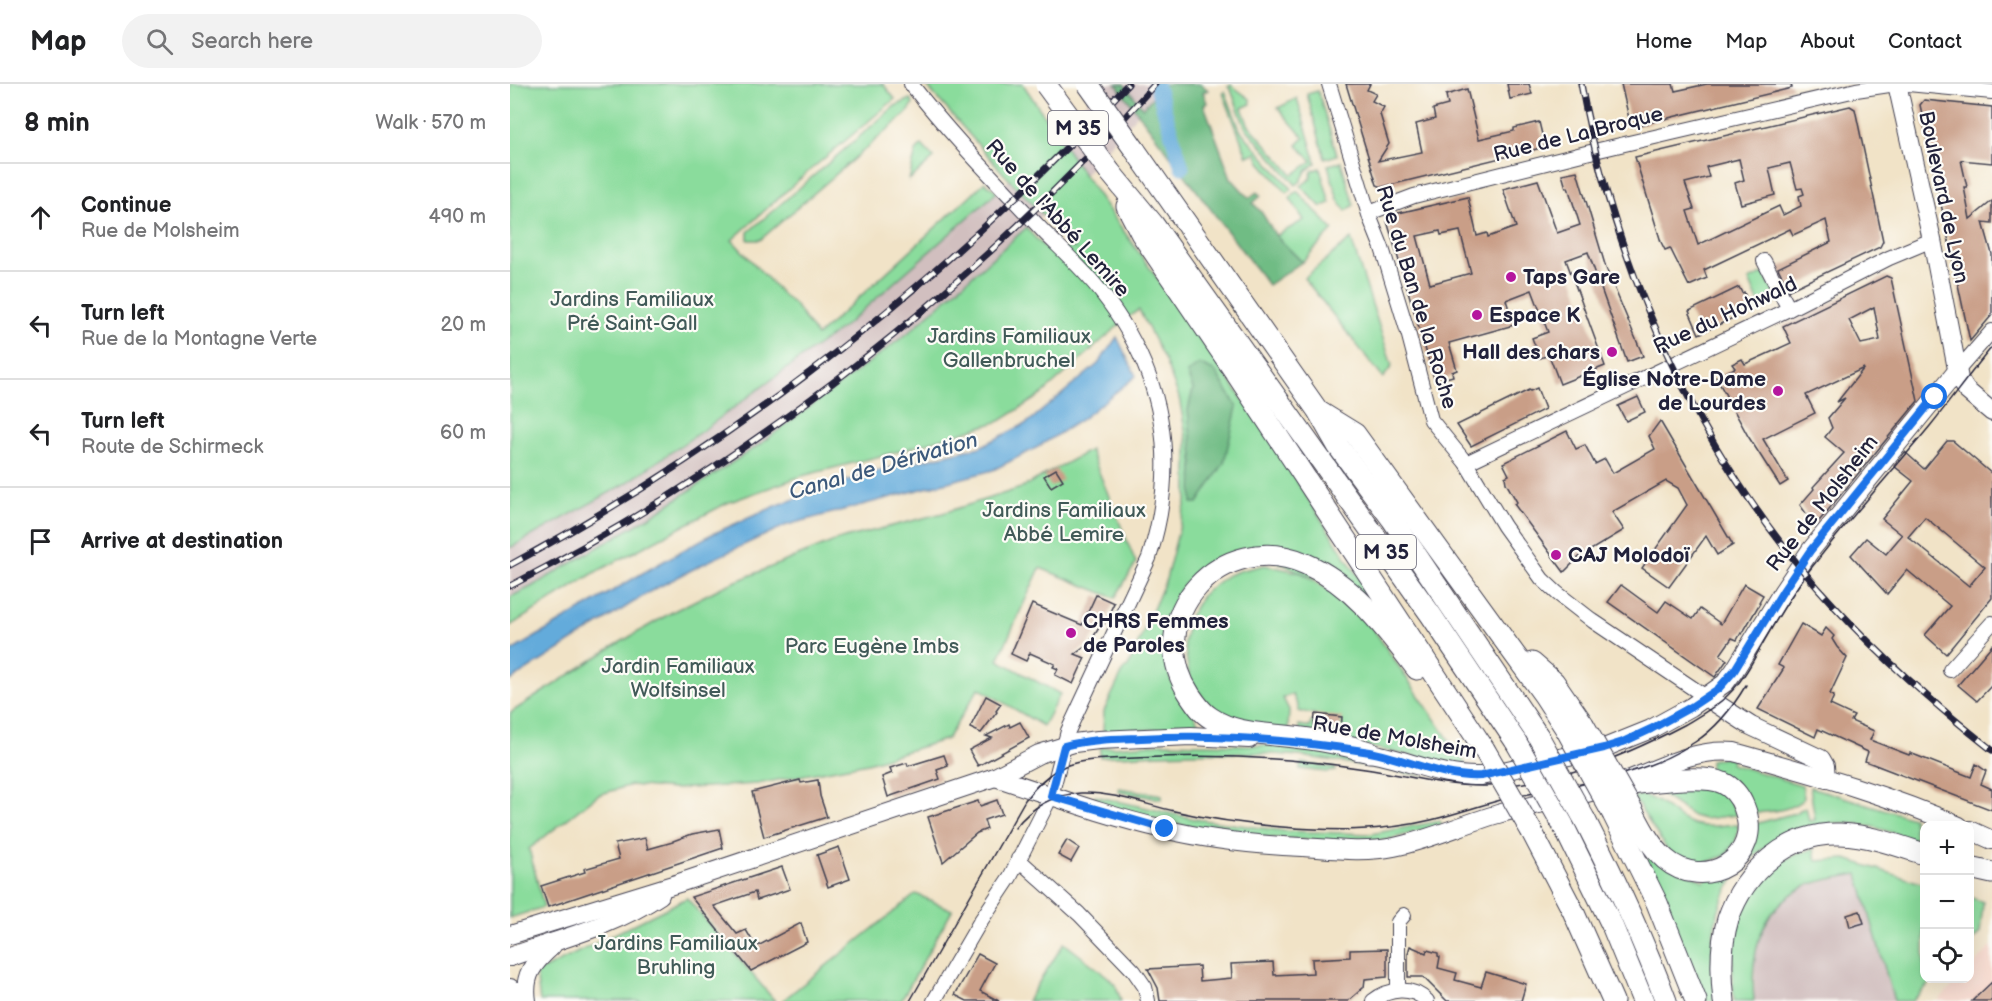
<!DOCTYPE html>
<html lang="en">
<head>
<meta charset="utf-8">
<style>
  body { margin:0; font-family:"Balsamiq Sans",sans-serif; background:#f2f2f2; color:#202124 }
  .controls { position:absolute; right:18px; bottom:18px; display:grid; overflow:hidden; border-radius:12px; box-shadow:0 6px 24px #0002 }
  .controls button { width:54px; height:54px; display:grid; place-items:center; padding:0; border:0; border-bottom:2px solid #e0e0e0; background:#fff; color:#202124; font:30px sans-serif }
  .stop { position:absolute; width:18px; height:18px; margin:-14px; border:4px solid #1a73e8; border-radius:50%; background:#fff }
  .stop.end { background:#1a73e8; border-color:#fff; box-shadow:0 2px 6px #0008 }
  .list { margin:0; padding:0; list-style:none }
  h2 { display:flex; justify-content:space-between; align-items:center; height:78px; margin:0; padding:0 24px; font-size:26px }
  h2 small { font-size:20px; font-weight:400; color:#757577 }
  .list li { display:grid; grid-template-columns:39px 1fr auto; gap:18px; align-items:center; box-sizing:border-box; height:108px; padding:0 24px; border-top:2px solid #e0e0e0 }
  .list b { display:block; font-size:22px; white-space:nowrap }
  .list p { margin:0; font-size:20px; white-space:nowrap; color:#757577 }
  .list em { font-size:20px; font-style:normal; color:#757577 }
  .icon { flex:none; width:33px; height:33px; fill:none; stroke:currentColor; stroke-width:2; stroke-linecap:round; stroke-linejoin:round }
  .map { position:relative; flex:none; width:1482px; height:917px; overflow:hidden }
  header { display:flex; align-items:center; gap:36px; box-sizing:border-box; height:84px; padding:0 30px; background:#fff; border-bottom:2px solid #e0e0e0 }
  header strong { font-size:28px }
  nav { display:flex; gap:33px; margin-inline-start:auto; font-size:21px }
  .search { width:420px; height:54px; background:#f2f2f2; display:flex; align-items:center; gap:15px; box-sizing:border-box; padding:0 21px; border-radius:33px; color:#757577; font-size:22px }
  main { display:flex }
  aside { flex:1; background:#fff }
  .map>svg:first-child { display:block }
  .built { fill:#f6d2c5 }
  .industrial { fill:#d1bfbf }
  .green { fill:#8adc9c; stroke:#567f6c; stroke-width:1.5 }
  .forest { fill:#6fbc84; stroke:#486f60; stroke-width:1.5 }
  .water { fill:#64abdb; stroke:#43668b; stroke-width:1.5 }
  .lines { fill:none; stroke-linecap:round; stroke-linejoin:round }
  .canal { stroke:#64abdb; stroke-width:15 }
  .building { fill:#c99e87; fill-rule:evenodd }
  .minor-casing { stroke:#413f50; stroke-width:16 }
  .major-casing { stroke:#413f50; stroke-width:20 }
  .highway-casing { stroke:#413f50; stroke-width:23 }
  .minor { stroke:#fff; stroke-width:14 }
  .major { stroke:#fff; stroke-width:18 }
  .highway { stroke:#fff; stroke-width:21 }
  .tram { stroke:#22223b; stroke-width:1.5 }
  .rail-casing { stroke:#22223b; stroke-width:7 }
  .rail { stroke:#fdfcf7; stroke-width:4.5; stroke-dasharray:14; stroke-linecap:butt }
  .highway-bridge-casing { stroke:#413f50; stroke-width:23; stroke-linecap:butt }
  .highway-bridge { stroke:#fff; stroke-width:21 }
  .route { stroke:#1a73e8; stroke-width:8 }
  .poi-dot { fill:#b5179e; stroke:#fdfcf7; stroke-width:2 }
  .labels { text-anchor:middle; stroke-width:4.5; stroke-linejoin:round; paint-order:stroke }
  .shield { fill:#fdfcf7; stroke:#646373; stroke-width:1.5 }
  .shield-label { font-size:20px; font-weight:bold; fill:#22223b }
  .street-label { font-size:21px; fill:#22223b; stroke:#fdfcf7 }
  .poi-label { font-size:21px; font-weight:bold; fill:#22223b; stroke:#fdfcf7; text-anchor:start }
  .park-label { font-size:21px; fill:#415a58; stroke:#fdfcf7 }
  .water-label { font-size:22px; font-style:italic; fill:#3c597b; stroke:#fdfcf7 }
</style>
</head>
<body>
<header>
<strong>Map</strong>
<div class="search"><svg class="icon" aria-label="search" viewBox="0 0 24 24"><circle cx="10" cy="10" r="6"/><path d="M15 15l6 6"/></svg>Search here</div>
<nav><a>Home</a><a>Map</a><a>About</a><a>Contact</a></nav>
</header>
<main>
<aside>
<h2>8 min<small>Walk · 570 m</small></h2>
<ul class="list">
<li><svg class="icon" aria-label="ahead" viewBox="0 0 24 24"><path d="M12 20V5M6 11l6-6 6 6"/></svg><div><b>Continue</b><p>Rue de Molsheim</p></div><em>490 m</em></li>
<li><svg class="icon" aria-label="left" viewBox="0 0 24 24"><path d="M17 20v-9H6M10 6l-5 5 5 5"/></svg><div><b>Turn left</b><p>Rue de la Montagne Verte</p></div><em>20 m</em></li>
<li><svg class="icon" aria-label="left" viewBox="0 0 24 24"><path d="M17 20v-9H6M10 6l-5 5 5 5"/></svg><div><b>Turn left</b><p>Route de Schirmeck</p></div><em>60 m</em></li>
<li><svg class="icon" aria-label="arrive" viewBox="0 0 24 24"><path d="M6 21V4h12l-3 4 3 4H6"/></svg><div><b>Arrive at destination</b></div></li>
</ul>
</aside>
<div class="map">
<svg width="1482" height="917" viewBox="0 0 1482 917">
  <rect width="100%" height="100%" fill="#fdfcf7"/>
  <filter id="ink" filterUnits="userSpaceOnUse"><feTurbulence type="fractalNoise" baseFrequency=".0167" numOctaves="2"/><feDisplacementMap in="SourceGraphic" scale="12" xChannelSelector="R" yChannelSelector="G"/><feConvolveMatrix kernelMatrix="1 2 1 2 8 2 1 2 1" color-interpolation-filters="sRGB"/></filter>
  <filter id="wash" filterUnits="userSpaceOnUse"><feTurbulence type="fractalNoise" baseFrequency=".008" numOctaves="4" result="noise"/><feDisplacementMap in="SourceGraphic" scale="24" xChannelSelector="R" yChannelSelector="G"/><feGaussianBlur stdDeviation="1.35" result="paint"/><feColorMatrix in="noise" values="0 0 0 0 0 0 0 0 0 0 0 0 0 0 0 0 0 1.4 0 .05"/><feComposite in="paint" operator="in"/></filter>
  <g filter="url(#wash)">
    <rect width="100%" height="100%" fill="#f1e3c7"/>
    <!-- built -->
    <path class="built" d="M1482 862V917H1428L1449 895 1460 894V884Z"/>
    <!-- industrial -->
    <g class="industrial">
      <path d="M594 0H654L574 91 532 131 398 249 249 361 141 432 21 503 0 513V464L115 400 199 342 487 108Z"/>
      <path d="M1348 790 1384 917H1244L1245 876 1250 850 1258 834 1270 818 1295 802Z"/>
    </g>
    <!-- green -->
    <g class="green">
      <path d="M0 0H373L385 15 292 93 222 156 273 211 285 221 307 252 475 98 487 108 337 240 199 342 115 400 0 464Z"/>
      <path d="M415 0H513L574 91 742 328 866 520 737 465C721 469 705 473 691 484 658 508 647 559 661 596 667 611 688 630 689 643H688L593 648 594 627 614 585 618 583 656 495 677 414V357L669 313 655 277 629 226 617 234 531 311 490 337 394 366 292 392 217 419 84 489 0 542V513L21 503 141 432 249 361 398 249 516 144 536 165 565 164 493 89Z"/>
      <path d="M721 1 740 15 741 20 732 24 738 40 783 91 802 77 787 61 794 54 768 24 787 14 806 79 796 87 791 97 786 101 735 43 721 6 718 3Z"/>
      <path d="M715 7 730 46 782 105 777 109 750 78 746 69 737 72 713 9Z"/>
      <path d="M808 7 827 71 815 75 797 10Z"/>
      <path d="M401 15 403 20 399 27 250 156H238V148L385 22Z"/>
      <path d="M412 61 424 74 399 96 406 67Z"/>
      <path d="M831 78 844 121 836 127 828 116 818 81Z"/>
      <path d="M810 84 820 119 811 123 791 102 800 95 802 87Z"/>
      <path d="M787 107 823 146 792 178 766 152 794 136 780 114Z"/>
      <path d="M841 155 882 282 873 294 794 194Z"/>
      <path d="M1254 189 1267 217 1251 224 1239 196Z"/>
      <path d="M580 366 626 479 605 514 530 484 488 576 550 610 533 642 469 604 437 655 358 679 247 700 163 705 121 701 88 711 19 765 34 823 0 834V629L104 562 164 527 212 503 327 456 433 429 511 404Z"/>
      <path d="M755 481 792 489 822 508 864 546 959 685 789 647V641L800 643 801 638H804L805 630 788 627V622L782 610 773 614 779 626 778 645 751 646 702 626 680 596 674 559 680 531 693 510 716 492 729 487Z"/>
      <path d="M653 659 778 662 867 677 914 692C869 685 823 675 778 671 715 666 652 670 590 673V664Z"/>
      <path d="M1222 673 1221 680 1292 701 1294 714C1282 727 1262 727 1245 729L1200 687V676Z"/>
      <path d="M791 679 825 684 826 687 817 688 790 685Z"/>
      <path d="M1191 700 1217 711 1227 731 1194 735 1183 732 1142 704Z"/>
      <path d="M1300 703 1403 734 1405 757C1384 749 1363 741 1339 739 1271 735 1210 784 1203 853 1201 874 1204 896 1206 917H1196L1135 777 1141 773 1194 797 1245 740 1285 729 1296 723 1299 737 1305 736Z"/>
      <path d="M609 704 652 711V715L609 708Z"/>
      <path d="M1130 711C1150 714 1162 732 1180 739 1195 745 1212 741 1228 740V750L1224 760 1214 772 1189 781 1162 773 1123 713Z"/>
      <path d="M585 712 685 735 774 747 861 750 930 737 932 741 876 756 844 759 750 753 670 741 583 719Z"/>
      <path d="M1304 765 1306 777 1336 775 1414 800V894L1424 895 1402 917H1384L1348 790C1332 793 1308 796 1294 803 1249 825 1240 871 1244 917H1224C1218 851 1229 782 1304 765Z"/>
      <path d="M406 810 442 826 391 917H272Z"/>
      <path d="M1460 813 1473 818 1470 849 1460 859Z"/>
      <path d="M177 814 265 917H30L26 889Z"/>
      <path d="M554 859 598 893 606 902 611 917H517Z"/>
    </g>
    <!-- forest -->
    <g class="forest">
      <path d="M606 0H614L633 24 654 0H691L698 6 693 8 697 19 694 21 721 94 739 114 747 108 751 112 743 119 752 129 766 152 792 178 758 201Z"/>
      <path d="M689 280 706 288 727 323 714 379 688 419H682L683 373 678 326 683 305 677 289Z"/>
    </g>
    <!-- water -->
    <path class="water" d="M607 253 626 292 572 335 528 363 483 386 277 441 197 478 141 507 0 597V568L131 490 200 451 268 421 362 388 470 363 517 339 588 280Z"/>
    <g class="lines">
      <!-- canal -->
      <path class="canal" d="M646 0 672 83"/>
    </g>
    <g id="blocks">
      <!-- building -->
      <g class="building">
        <path d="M836 0H860L857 6 866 10 862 17 874 23 870 30 879 60 868 77 912 68 906 40 925 35 923 25 938 21 936 11 957 5 969 55 1004 47V44L1029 38 1035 63 872 103 867 101Z"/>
        <path d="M997 0H1019L1022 10 1000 15Z"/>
        <path d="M1111 0H1163L1165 7 1197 0H1281L1282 4 1121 43Z"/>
        <path d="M1414 16 1482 23V79L1451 76 1457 103H1454L1460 135 1482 117V139L1473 138 1482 170V231L1460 257 1410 21Z"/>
        <path d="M1340 22 1345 25 1373 157 1370 163 1279 206 1268 184 1321 158 1316 136 1283 151 1280 145 1194 186 1197 194 1179 202 1160 164 1155 166 1151 158 1125 73ZM1229 75 1234 96 1225 99 1231 120 1265 111 1259 84 1280 79 1287 105 1292 104 1294 110 1289 112 1291 122 1273 131 1269 122 1188 161 1177 127 1184 125 1175 99 1199 93 1196 83Z"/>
        <path d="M1067 87 1096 184 1133 272 1117 278 1078 168 1056 176 1095 282 1050 300 1039 271 1030 274 1022 254 1038 248 1022 206 996 216 1004 241 939 259 947 286 942 288 943 292 925 297 877 137 880 131 958 113 967 152 977 149 978 153 1006 143 993 105 1028 96 1047 149 1070 141 1058 103 1056 104 1052 90ZM930 147 931 151 950 147 961 189 920 200 907 152Z"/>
        <path d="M1376 192 1381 194 1408 317 1305 442 1290 421 1304 405 1303 403 1334 369 1315 353 1322 344 1318 334 1335 314 1327 318 1354 284 1296 311 1305 329 1253 355 1278 397 1270 402 1238 352 1206 293 1225 284 1222 280 1232 275 1235 280 1281 259 1273 242ZM1364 223 1370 256 1351 260 1339 236Z"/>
        <path d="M1229 203 1232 209 1234 208 1240 226 1189 250 1179 227Z"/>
        <path d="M1027 304 1035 325 961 362 947 341 1019 306 1020 307Z"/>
        <path d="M1128 313 1135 328 1116 337 1108 322Z"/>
        <path d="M1150 337 1223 461 1207 471 1196 452 1159 503 1132 484 1177 421 1168 404 1156 397 1102 428 1114 446 1069 473 1054 488 1004 420 1007 418 996 399 995 393 999 391 993 379 1057 347 1066 365 1075 361 1085 380 1095 375 1103 389 1145 365 1139 352Z"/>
        <path d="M1437 357H1443L1482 390V514L1436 570 1415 551 1440 522 1397 486 1377 510 1341 471 1356 454 1376 470 1392 451 1372 435 1403 397 1384 382 1395 368 1414 385ZM1415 433 1475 483 1459 502 1398 453Z"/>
        <path d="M546 385 553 396 541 403 534 392Z"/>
        <path d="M1234 500 1253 511 1249 518 1250 519 1232 550 1231 549 1227 556 1222 554 1210 571 1217 576 1205 593 1098 518 1111 501 1148 528 1156 517 1183 535 1190 525 1211 540Z"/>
        <path d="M586 511 604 519 594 540 592 539 579 560 565 570 575 574 563 600 545 591 548 585 543 583 545 580 520 569 516 577 501 570 522 520 572 541Z"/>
        <path d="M1291 540 1311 552 1316 544 1324 552 1322 555 1327 563 1337 574 1320 610 1324 612 1320 621 1344 632 1341 637 1364 647 1360 656 1399 671 1400 669 1461 693 1466 680 1476 687 1471 700 1482 705V726L1355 677 1358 668 1308 645 1305 653 1248 625 1274 584 1268 581Z"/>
        <path d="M1482 561V601L1467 617 1448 601Z"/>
        <path d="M476 612 491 620 486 627 487 628 471 649 460 644Z"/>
        <path d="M805 630 832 633 831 647 804 643Z"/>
        <path d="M510 638 519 654 468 682 459 666 482 654 476 652 499 640 500 643Z"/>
        <path d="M434 671 438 682 427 686 430 695 378 713 372 693 382 689 380 684 397 679 398 682Z"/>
        <path d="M290 696 291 699 308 696 310 712 317 733 254 753 242 708Z"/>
        <path d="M487 716 492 730 474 736 477 745 467 749 433 778 418 733 468 717 470 722Z"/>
        <path d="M209 745 213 764 38 823 31 802 75 788 74 785 109 775 105 760 135 754 138 765 163 758V757L182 750Z"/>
        <path d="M557 756 569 764 561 778 548 771Z"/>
        <path d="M329 763 340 795 318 803 307 771Z"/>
        <path d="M272 783 280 805 247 816 245 808 204 822 227 850 236 846 246 863 291 839 297 858 241 887 181 813Z"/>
        <path d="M1350 827 1354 839 1340 843 1337 831Z"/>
        <path d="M900 862 916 869 917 866 928 869V872L930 873 928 884 947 889 945 896 971 903 976 888 1016 900 1011 917H937L913 893H898V869Z"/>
        <path d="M877 865V893L855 895 854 903 838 917H650L648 904 638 885 689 882 690 897 722 894 721 880 763 878 764 891 803 889 802 875 840 873V866Z"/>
        <path d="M468 870 485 879 470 907 489 917H457L445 911Z"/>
        <path d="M1482 898V917H1462Z"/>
      </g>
    </g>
  </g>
  <g filter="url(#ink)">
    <use href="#blocks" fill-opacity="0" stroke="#413f50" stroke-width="1.5"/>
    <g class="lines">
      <!-- minor casing -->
      <g class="minor-casing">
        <g id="minor">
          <path d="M401 0C442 53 489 100 535 149 554 168 575 187 591 208 654 288 670 377 639 474L558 647 541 712 531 732 500 793 470 838 424 917"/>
          <path d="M819 0 860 134 872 164 899 252 921 336 956 379 994 442 1032 495 1047 509 1083 537 1196 613"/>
          <path d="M1398 0 1482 8"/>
          <path d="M859 129 904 112 1076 69 1346 6 1386 0"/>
          <path d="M1254 177 1279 225"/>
          <path d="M1447 287 1482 247"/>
          <path d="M956 379 1279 225 1379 174 1422 156"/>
          <path d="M1440 586 1482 539"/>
          <path d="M508 775 569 830 624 887 635 903 638 917"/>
          <path d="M888 906V838L894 831"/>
          <path d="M863 917C879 904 902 902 917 917"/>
        </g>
      </g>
      <!-- major casing -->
      <g class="major-casing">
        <g id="major">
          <path d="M1387 0 1422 156 1449 295 1456 306 1482 328"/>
          <path d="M1196 613 1241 642 1311 675 1315 682 1316 695"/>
          <path d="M847 667C889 671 928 694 971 692L1094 664 1141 645 1181 623 1215 599 1224 587 1273 507 1300 467 1447 287"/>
          <path d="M485 693C540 711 596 732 654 745 699 756 747 761 793 763 823 765 854 769 884 763 919 756 953 740 988 730 1026 719 1065 714 1102 702 1141 689 1182 663 1224 668 1299 689 1377 710 1449 742"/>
          <path d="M1460 746 1482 756"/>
          <path d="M0 851 169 799 485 693 529 670 564 659 588 656 681 652 739 655"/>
          <path d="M0 873C52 854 104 842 150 811"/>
          <path d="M0 904 5 917"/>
          <path d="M17 917C13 891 23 879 42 862"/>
        </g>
      </g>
      <!-- highway casing -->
      <g class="highway-casing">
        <g id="highway">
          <path d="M625 66 808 327 828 362 882 435 1028 652"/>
          <path d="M600 88 643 140 921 531 1006 658"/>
          <path d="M617 122 631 149 728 292 974 665"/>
          <path d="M811 329 845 350 1034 611 1056 645"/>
          <path d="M1022 579 1044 598 1073 640"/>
          <path d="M859 668C833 659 803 655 775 652 749 649 723 649 701 634 692 629 686 620 680 611 629 533 713 443 796 480 844 501 876 545 907 585"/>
          <path d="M1103 702C1129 700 1191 689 1213 699 1224 704 1230 713 1234 723 1255 774 1194 809 1155 775 1140 762 1131 743 1122 726"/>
          <path d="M1103 730 1147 819 1186 917"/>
          <path d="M1075 736C1105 795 1133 855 1156 917"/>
          <path d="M1053 741 1101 839 1133 917"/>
          <path d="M1022 748 1063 827 1103 917"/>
          <path d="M1460 784 1482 789"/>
          <path d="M1214 917C1211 891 1210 861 1218 835 1234 788 1278 748 1330 750 1359 751 1387 761 1414 770"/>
        </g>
      </g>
      <!-- minor -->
      <use href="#minor" class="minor"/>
      <!-- major -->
      <use href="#major" class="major"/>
      <!-- highway -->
      <use href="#highway" class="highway"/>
      <!-- tram -->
      <g class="tram">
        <path d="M505 744C521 723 544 710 571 709 602 708 634 720 664 727 699 735 736 740 772 743 821 747 872 748 921 736 947 730 973 720 999 714 1062 701 1131 694 1185 658 1207 644 1223 623 1236 601"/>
        <path d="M400 917 515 716C526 702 538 689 555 682 577 674 602 675 625 674 703 670 779 673 855 685 894 691 933 702 972 702 1040 703 1115 672 1174 641 1189 632 1206 623 1218 611 1235 595 1245 572 1257 552 1272 526 1287 501 1306 478 1342 431 1382 388 1420 342 1441 316 1460 289 1482 263"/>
      </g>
      <!-- rail casing -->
      <g class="rail-casing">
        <g id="rail">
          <path d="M1071 0C1106 190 1193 381 1325 523 1373 575 1426 622 1482 666"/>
          <path d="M0 481C231 357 439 192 618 0"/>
          <path d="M0 502C243 378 464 204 645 0"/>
        </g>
      </g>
      <!-- rail -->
      <use href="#rail" class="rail"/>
      <!-- highway-bridge casing -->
      <g class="highway-bridge-casing">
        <g id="highway-bridge">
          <path d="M578 0 625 66"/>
          <path d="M536 1 600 88"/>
          <path d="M1073 640 1122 726"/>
          <path d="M1056 645 1103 730"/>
          <path d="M1028 652 1075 736"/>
          <path d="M1006 658 1053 741"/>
          <path d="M974 665 1022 748"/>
        </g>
      </g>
      <!-- highway-bridge -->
      <use href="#highway-bridge" class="highway-bridge"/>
    </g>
  </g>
  <g class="lines" filter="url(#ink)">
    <!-- route -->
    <path class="route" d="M655 745 541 712 554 662C579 655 605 655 631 654 707 650 784 656 860 668 897 675 932 694 971 692L1094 664 1113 658 1141 645 1181 623 1208 605 1224 587 1273 507 1300 467 1425 313"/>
  </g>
  <!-- markers -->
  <g class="poi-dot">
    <circle cx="1001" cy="193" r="6"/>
    <circle cx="967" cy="231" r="6"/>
    <circle cx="1102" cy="268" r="6"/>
    <circle cx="1268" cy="307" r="6"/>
    <circle cx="1046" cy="471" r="6"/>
    <circle cx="561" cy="549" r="6"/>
  </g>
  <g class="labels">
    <!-- shield labels -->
    <g class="shield">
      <rect x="538" y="27" width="60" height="34" rx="4.5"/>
      <rect x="846" y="451" width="60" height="34" rx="4.5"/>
    </g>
    <g class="shield-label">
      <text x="568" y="51">M 35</text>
      <text x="876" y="475">M 35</text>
    </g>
    <!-- street labels -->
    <g class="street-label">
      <text transform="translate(1068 50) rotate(-14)" y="7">Rue de La Broque</text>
      <text transform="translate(1434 113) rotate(78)" y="7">Boulevard de Lyon</text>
      <text transform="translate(548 134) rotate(48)" y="7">Rue de l'Abbé Lemire</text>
      <text transform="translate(907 213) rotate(73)" y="7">Rue du Ban de la Roche</text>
      <text transform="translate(1215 231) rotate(-25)" y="7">Rue du Hohwald</text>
      <text transform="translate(1312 419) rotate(-52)" y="7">Rue de Molsheim</text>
      <text transform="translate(885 653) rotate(10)" y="7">Rue de Molsheim</text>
    </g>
    <!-- poi labels -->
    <g class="poi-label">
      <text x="1013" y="200">Taps Gare</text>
      <text x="979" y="238">Espace K</text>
      <text x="1090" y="275" text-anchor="end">Hall des chars</text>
      <text x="1256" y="302" text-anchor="end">Église Notre-Dame<tspan x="1256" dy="24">de Lourdes</tspan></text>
      <text x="1058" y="478">CAJ Molodoï</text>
      <text x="573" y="544">CHRS Femmes<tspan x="573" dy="24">de Paroles</tspan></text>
    </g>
    <!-- park labels -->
    <g class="park-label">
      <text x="122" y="222">Jardins Familiaux<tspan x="122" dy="24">Pré Saint-Gall</tspan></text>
      <text x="499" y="259">Jardins Familiaux<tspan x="499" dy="24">Gallenbruchel</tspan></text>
      <text x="554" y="433">Jardins Familiaux<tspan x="554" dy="24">Abbé Lemire</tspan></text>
      <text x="362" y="569">Parc Eugène Imbs</text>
      <text x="168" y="589">Jardin Familiaux<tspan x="168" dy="24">Wolfsinsel</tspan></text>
      <text x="166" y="866">Jardins Familiaux<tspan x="166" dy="24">Bruhling</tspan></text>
    </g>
    <!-- water labels -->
    <g class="water-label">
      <text transform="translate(373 381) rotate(-16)" y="8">Canal de Dérivation</text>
    </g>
  </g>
</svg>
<div class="controls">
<button>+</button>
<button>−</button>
<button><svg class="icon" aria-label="locate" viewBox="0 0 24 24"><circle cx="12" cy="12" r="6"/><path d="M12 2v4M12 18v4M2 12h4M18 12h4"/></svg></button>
</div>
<div class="stop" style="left:1425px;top:313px"></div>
<div class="stop end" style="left:655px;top:745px"></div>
</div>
</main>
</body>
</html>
